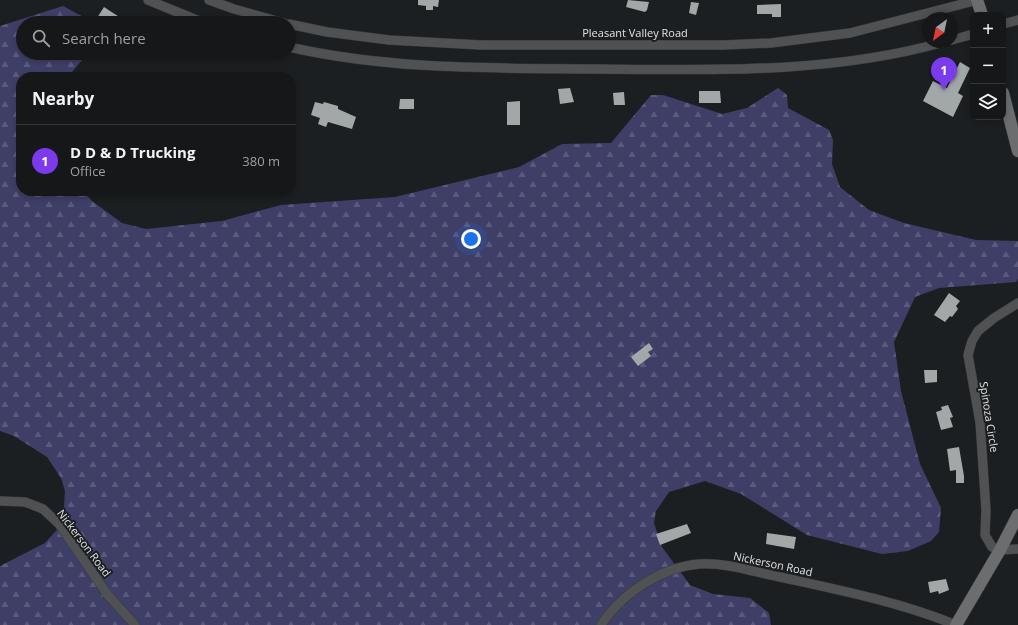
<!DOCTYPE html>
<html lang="en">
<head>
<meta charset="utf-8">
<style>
  body { margin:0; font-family:"Open Sans",sans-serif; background:#1e2022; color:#f1f3f6 }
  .controls { position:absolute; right:12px; top:12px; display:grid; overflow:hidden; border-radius:8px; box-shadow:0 2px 6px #0003 }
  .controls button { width:36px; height:36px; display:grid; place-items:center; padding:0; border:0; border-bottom:1px solid #343638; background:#151719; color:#f1f3f6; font:20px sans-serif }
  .compass { position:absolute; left:922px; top:12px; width:36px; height:36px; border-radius:50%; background:#151719; box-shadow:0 2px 6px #0003; rotate:213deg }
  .you { position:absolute; left:471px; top:239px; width:14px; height:14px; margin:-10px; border:3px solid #fff; border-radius:50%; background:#1a73e8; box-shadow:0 0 0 6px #1a73e833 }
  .badge { display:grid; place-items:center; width:26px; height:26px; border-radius:50%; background:#7c3aed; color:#fff; font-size:13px; font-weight:700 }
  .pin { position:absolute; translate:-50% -33px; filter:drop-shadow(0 1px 2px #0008) }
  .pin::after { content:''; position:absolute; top:21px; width:14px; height:12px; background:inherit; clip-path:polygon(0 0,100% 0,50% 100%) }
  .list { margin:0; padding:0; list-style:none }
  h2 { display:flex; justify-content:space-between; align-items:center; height:52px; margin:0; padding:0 16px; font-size:17px }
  h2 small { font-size:13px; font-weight:400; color:#9d9fa2 }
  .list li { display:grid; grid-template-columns:26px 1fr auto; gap:12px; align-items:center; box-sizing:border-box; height:72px; padding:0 16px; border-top:1px solid #343638 }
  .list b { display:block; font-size:15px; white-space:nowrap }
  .list p { margin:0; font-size:13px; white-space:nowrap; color:#9d9fa2 }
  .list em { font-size:13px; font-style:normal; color:#9d9fa2 }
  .icon { flex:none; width:22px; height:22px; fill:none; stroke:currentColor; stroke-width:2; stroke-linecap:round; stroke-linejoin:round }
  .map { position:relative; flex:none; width:1018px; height:625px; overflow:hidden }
  .search { position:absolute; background:#151719; box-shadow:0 2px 6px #0003; left:16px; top:16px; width:280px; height:44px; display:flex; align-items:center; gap:10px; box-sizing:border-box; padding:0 14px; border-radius:22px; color:#9d9fa2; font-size:15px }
  .panel { position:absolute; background:#151719; box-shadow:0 2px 6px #0003; left:16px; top:72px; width:280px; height:124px; border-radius:16px }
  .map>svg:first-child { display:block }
  .forest { fill:url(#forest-firs) }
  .building { fill:#a2a7a8 }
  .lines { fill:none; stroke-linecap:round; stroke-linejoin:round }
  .street-casing { stroke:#373a3c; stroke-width:10 }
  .secondary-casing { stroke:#373a3c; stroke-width:13 }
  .street { stroke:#505152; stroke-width:9 }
  .secondary { stroke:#6b6d6f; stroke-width:12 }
  .labels { text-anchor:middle; stroke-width:4; stroke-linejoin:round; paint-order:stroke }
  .street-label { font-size:11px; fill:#dfe1e3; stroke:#1c1f21 }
</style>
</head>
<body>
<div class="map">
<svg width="1018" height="625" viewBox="0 0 1018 625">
  <defs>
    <pattern id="forest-firs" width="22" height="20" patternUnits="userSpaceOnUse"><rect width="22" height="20" fill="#3f3e67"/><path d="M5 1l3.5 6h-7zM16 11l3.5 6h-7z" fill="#5a5a7d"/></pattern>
  </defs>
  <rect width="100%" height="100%" fill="#1c1f21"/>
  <!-- forest -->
  <path class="forest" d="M63 6 85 18 86 23H23V53H88L72 72 64 77H21V191H83L92 201 122 223 146 229 222 221 281 205 395 197 519 167 562 144 611 143 651 95H663L722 114 747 108 778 88 787 95 788 108 829 130 833 140 832 164 840 187 869 210 904 223 976 240 1018 241V279L1016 282 939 288 915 297 894 342 901 391 920 464 941 508 939 532 931 541 908 551 882 554 807 535 741 494 705 481 669 492 656 511 654 523 662 547 690 585 713 594 750 598 769 613 771 625H0V566L45 543 63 523 65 491 61 478 47 457 14 436 0 431V26Z"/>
  <!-- building -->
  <g class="building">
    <path d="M418 0H439L438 7 433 6V10H426V6L418 5Z"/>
    <path d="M628 0 649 2 647 10 645 12 626 7Z"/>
    <path d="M691 2 699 3 696 15 689 13Z"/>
    <path d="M781 4V17H772V14H757V5Z"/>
    <path d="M104 7 110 11 129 23H105L97 18Z"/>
    <path d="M960 62 970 68 958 93 963 96 953 117 923 101 933 81 947 88Z"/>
    <path d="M570 88 574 102 560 104 558 89Z"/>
    <path d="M699 91H720L721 103H699Z"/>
    <path d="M624 92 625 105H614L613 93Z"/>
    <path d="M400 99H414V109H399Z"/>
    <path d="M520 101V125H507V102Z"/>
    <path d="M315 102 323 104 324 102 338 106V109L356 117 352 129 328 122 326 127 318 124 320 118 311 115Z"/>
    <path d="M949 293 960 301 956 306 958 309 952 317 950 316 945 322 934 315Z"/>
    <path d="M649 343 653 349 648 352 651 356 638 366 631 357Z"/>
    <path d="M924 370H937V382L925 383Z"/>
    <path d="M948 405 953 417 950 418 953 427 941 430 936 412 942 410 941 407Z"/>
    <path d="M959 447 964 476V483H956V470L950 471 947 449Z"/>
    <path d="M687 524 691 533 660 545 656 534Z"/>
    <path d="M767 533 796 537 794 549 766 544Z"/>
    <path d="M946 579 949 590 939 594 938 591 930 593 928 582Z"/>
  </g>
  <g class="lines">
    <!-- street casing -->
    <g class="street-casing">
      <g id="street">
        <path d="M148 0 204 23"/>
        <path d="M209 0 234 9 284 23"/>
        <path d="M289 24 327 32 389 40 481 45H723L771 43 850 33 978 0"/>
        <path d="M1003 24 1018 20"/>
        <path d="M952 40 973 34"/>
        <path d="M289 47C390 70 492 68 595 69 711 70 831 74 944 42"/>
        <path d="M1018 303 994 318 978 331 972 341 968 355 980 422 986 510 985 535 992 547 1000 550 1018 549"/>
        <path d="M0 501 25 502 43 509 59 524 107 594 135 625"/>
        <path d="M601 625C621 594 661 567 699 564 725 562 754 572 780 577 839 590 900 602 956 625"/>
      </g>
    </g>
    <!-- secondary casing -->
    <g class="secondary-casing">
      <g id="secondary">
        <path d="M977 0 982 15"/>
        <path d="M1003 93 1018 151"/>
        <path d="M956 625 1000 550 1018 515"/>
      </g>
    </g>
    <!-- street -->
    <use href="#street" class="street"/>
    <!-- secondary -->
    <use href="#secondary" class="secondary"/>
  </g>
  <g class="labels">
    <!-- street labels -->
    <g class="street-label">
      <text x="635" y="37">Pleasant Valley Road</text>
      <text transform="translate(989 417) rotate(81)" y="4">Spinoza Circle</text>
      <text transform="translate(84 543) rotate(53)" y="4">Nickerson Road</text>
      <text transform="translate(773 564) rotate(12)" y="4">Nickerson Road</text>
    </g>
  </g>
</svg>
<div class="controls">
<button>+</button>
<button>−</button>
<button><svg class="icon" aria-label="layers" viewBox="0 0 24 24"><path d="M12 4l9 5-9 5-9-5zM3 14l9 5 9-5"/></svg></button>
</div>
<svg class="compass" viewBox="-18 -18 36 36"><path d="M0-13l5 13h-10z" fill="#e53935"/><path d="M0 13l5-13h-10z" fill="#9d9fa2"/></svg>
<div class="you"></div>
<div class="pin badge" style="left:944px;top:90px">1</div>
<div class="search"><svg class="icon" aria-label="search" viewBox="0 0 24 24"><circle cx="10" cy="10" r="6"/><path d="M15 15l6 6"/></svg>Search here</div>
<section class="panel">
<h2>Nearby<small></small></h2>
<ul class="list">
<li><span class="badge">1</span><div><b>D D &amp; D Trucking</b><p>Office</p></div><em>380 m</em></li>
</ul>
</section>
</div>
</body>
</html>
